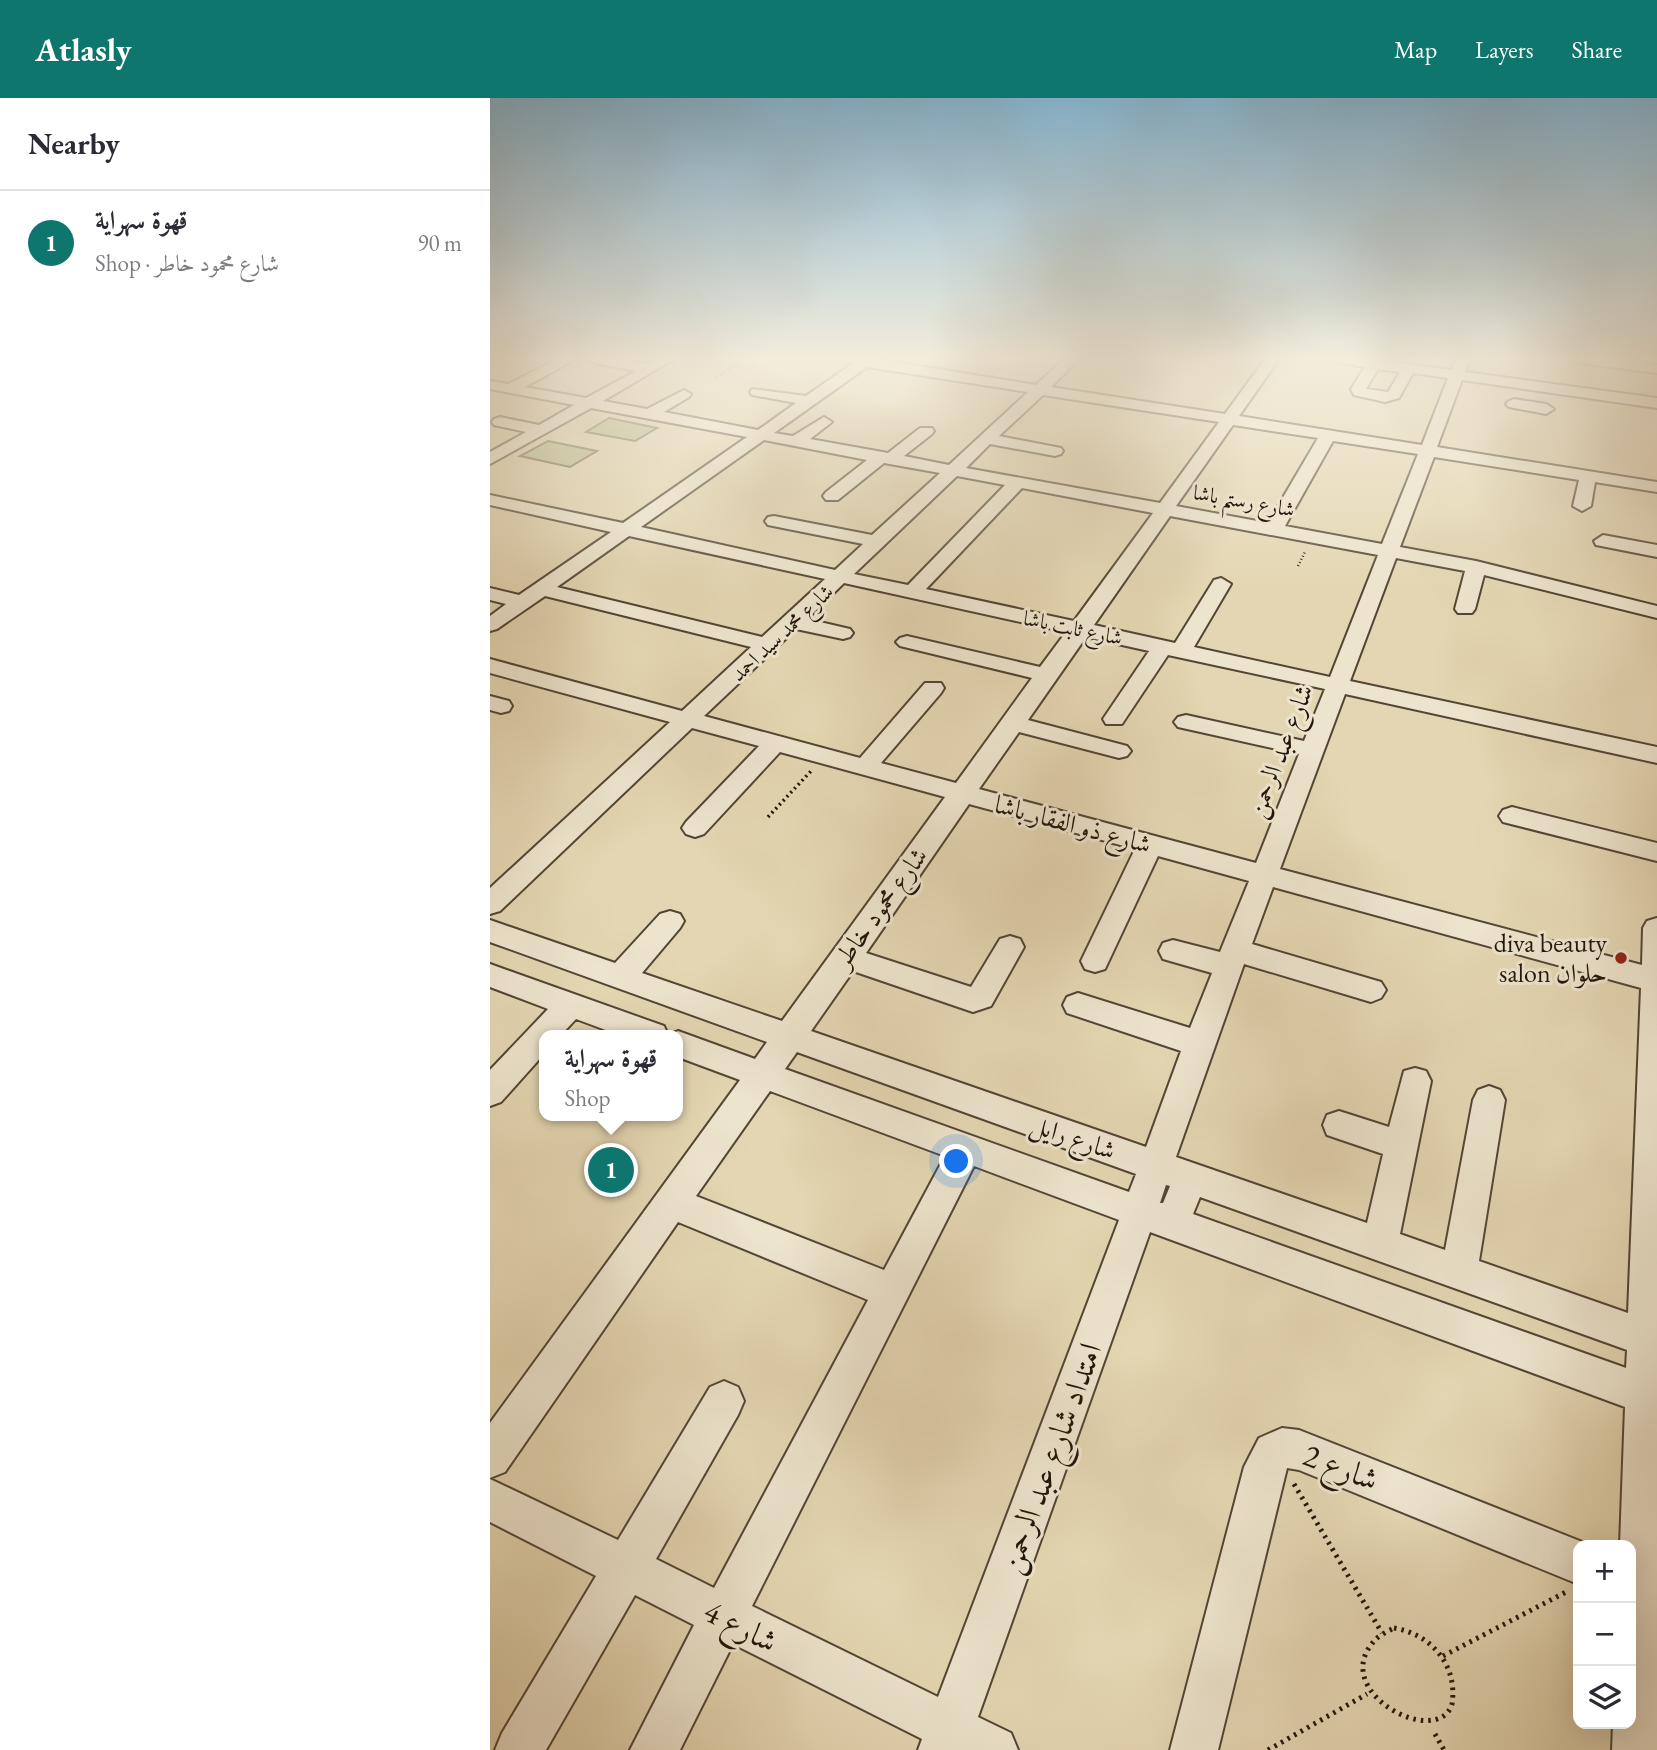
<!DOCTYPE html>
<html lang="en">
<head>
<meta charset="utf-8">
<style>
  body { margin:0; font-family:"EB Garamond",Amiri,serif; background:#f2f2f3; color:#2b2b33 }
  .controls { position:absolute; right:21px; bottom:21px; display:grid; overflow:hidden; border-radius:14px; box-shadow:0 7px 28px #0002 }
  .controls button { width:63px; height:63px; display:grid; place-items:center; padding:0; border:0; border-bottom:2px solid #e1e1e2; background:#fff; color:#2b2b33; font:35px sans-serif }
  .you { position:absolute; left:467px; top:1064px; width:24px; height:24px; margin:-18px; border:5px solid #fff; border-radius:50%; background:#1a73e8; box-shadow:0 0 0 10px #1a73e833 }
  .badge { display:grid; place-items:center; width:46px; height:46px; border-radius:50%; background:#0f766e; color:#fff; font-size:23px; font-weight:700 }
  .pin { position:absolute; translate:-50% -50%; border:4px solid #fff; box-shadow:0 2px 7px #0006 }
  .popup { position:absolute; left:49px; top:932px; width:144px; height:91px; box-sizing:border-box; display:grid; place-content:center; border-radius:14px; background:#fff; filter:drop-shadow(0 2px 5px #0005); font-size:23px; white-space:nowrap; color:#7c7c81 }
  .popup b { font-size:26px; color:#2b2b33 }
  .popup::after { content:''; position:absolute; left:50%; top:100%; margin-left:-14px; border:14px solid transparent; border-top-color:#fff }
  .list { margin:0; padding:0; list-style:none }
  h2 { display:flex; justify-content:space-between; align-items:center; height:91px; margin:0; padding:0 28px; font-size:30px }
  h2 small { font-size:23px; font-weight:400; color:#7c7c81 }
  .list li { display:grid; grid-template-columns:46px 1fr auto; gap:21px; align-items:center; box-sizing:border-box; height:105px; padding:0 28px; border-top:2px solid #e1e1e2 }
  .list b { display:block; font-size:26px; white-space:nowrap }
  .list p { margin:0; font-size:23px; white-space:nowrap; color:#7c7c81 }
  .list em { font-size:23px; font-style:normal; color:#7c7c81 }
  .icon { flex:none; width:38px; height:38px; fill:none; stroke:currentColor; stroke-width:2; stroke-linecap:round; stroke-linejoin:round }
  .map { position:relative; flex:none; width:1167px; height:1652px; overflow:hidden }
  header { display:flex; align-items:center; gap:42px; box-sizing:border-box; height:98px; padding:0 35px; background:#0f766e; color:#fff }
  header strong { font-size:33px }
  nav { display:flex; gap:38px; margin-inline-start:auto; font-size:24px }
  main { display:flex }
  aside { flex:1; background:#fff }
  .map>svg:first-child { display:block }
  .green { fill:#b7bd8a; stroke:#6d694a; stroke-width:2 }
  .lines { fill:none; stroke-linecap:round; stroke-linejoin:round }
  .minor-casing { stroke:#534534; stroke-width:4 }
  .path-far3 { stroke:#23150a; stroke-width:2; stroke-dasharray:1 2; stroke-linecap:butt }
  .path-far2 { stroke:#23150a; stroke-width:2.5; stroke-dasharray:1 2.5; stroke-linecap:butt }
  .path-far1 { stroke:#23150a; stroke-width:3.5; stroke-dasharray:2 3.5; stroke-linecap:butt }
  .path { stroke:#23150a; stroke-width:5; stroke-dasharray:2.5 5; stroke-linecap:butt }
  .minor { fill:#ede4cd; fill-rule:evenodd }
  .poi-dot { fill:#8f2418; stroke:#ede4cd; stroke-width:2.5 }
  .labels { text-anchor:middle; stroke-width:6; stroke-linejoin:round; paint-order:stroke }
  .far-street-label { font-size:21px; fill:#23150a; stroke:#ede4cd }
  .street-label { font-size:26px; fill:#23150a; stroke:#ede4cd }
  .poi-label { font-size:26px; fill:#23150a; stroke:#ede4cd; text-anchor:end }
  .near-street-label { font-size:32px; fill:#23150a; stroke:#ede4cd }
</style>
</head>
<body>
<header>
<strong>Atlasly</strong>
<nav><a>Map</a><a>Layers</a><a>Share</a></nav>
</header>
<main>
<aside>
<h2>Nearby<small></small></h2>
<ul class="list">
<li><span class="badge">1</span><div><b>قهوة سهراية</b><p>Shop · شارع محمود خاطر</p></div><em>90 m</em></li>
</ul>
</aside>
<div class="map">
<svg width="1167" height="1652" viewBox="0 0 1167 1652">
  <rect width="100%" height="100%" fill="#e4d6b2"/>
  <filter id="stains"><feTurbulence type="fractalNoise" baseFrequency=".00286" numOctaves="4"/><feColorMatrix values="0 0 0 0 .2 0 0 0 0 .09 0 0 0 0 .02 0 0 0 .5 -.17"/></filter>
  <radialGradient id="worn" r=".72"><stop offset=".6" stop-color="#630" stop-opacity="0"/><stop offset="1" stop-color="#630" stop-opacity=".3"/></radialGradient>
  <!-- green -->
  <g class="green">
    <path d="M119 320 167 330 145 343 96 334Z"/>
    <path d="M58 343 107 353 80 369 30 358Z"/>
  </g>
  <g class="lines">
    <!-- minor casing -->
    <g class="minor-casing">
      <g id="minor">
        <path d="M68 261H86L35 289 96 300 146 273 104 265 97 261H128L157 266 167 261H184L113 303 157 311 194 292 201 296 199 299 174 314 268 332 306 305 262 297 260 294 262 291 316 298 362 266 349 261H386L546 287 574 261H589L561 289 735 316 775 261H789L749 318 932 347 958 280 923 275 909 300 895 304 864 297 861 291 875 269 850 265 843 261H881L962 272 966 261H980L975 274 1167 300V310L972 282 947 349 1167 384V394L1105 384 1101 408 1092 413 1083 408 1089 382 944 359 910 449 986 463 1167 508V520L994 477 985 511 982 515H968L965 511 975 473 906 460 860 583 1167 649V665L855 596 790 771 1152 867 1153 830 1157 823 1167 820V1652H1122L1123 1626H1141V1447H1130L1135 1309 660 1134 488 1619 521 1635 528 1652H428L432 1641 243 1546 190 1652H140L204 1527 145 1497 56 1652H5L12 1635 106 1478 0 1424V1381L128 1442 220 1289 234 1283 248 1289 254 1303 248 1317 166 1461 224 1490 378 1202 188 1124 15 1374 0 1380V1325L250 982 188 959V937H129L86 921 71 937H54V956L11 1004 0 1008V972L58 911 0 889V866L174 928 178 937 188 933 265 961 277 944 0 844V822L125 865 170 816 180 813 190 816 194 823 190 830 152 875 292 923 455 699 290 654 214 736 205 739 196 736 192 730 196 724 269 648 202 630 10 813 0 816V790L180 624 0 575V561L192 613 261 549 55 498 7 531 0 533V518L16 506 0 502V490L29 497 121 434 0 407V397L133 425 257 339 101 310 0 366V354L36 334 4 327 2 324 4 321 10 319 49 327 84 307 0 291V283L18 286ZM377 269 538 294 459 367 414 358 442 336 444 333 442 330H430L398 355 320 341 342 324 334 319 303 338 284 335ZM888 271 910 274 898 294 876 291ZM553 297 729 324 670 405 476 370 500 346 565 358 571 356 573 353 571 350 509 338ZM743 327 828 340 778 425 686 408ZM274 342 377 362 336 394 333 398 336 402H348L394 365 450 375 382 437 284 418 278 419 275 423 278 427 373 446 345 472 151 429ZM843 343 928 356 892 446 795 428ZM467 378 515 387 418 487 364 476ZM532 390 663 415 584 523 436 491ZM680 418 888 457 840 579 704 549 741 486 731 480 724 482 685 545 604 527ZM139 438 335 481 272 539 67 489ZM354 485 576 534 550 569 417 538 410 540 406 544 410 548 542 580 466 685 391 665 451 595 454 590 451 585H435L370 660 214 618 306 531 353 541 360 539 363 535 360 531 317 521ZM596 539 659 553 613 621 616 626H632L678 557 835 591 814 643 696 617 688 619 684 624 688 629 809 656 766 765 489 691 529 634 629 660 637 658 641 653 637 648 538 622ZM479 706 645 751 591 863 595 871 605 874 615 871 668 758 759 783 730 854 683 842 673 845 669 853 673 861 722 875 700 930 588 895 577 899 573 907 577 915 691 953 656 1049 321 933 363 873 483 914 501 908 534 849 530 841 520 838 510 841 481 889 376 855ZM783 789 1151 890 1138 1215 989 1163 1015 1002 1010 992 999 988 988 992 983 1002 955 1152 910 1136 941 983 936 973 925 970 914 973 899 1029 849 1013 837 1017 833 1027 837 1037 893 1056 877 1125 686 1059 754 866 881 904 891 900 896 892 891 884 762 846ZM307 954 646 1076 639 1094 295 971ZM280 993 455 1058 394 1172 206 1098ZM484 1068 629 1122 448 1599 262 1508ZM676 1087 680 1088 673 1105H670ZM710 1099 1137 1252 1136 1270 703 1116Z"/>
        <path d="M1081 261H1122L1167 267V275L1088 265Z"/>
        <path d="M1024 301 1056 306 1064 311 1056 316 1019 309 1016 306 1019 303Z"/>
        <path d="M1113 437 1167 447V459L1106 447 1104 443Z"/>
        <path d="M0 598 19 603 22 608 19 613 11 615 0 612Z"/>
        <path d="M1022 709 1167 745V763L1013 724 1009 718 1013 712Z"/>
        <path d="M792 1330 809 1332 1100 1447H1088V1486L809 1372 797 1370 728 1652H680L754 1369 769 1340Z"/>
      </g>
    </g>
    <!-- path-far3 -->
    <g class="path-far3">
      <path d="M509 271 521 261"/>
      <path d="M225 280 256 261"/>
    </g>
    <!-- path-far2 -->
    <path class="path-far2" d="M808 468 815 454"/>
    <!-- path-far1 -->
    <path class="path-far1" d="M278 719 322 672"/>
    <!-- path -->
    <g class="path">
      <path d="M804 1386 892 1535"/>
      <path d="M904 1530C941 1536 968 1567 962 1606 948 1652 835 1593 886 1541 890 1537 898 1533 904 1530Z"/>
      <path d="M953 1558 1078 1493"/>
      <path d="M945 1636 954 1652"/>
      <path d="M778 1652 877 1596"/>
    </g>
    <!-- minor -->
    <use href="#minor" class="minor"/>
  </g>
  <!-- sky -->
  <linearGradient id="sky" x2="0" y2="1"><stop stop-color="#87b6d2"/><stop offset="0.53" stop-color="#f3eddc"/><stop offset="1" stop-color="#f3eddc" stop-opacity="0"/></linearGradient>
  <rect width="1167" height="492" fill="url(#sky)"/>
  <!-- markers -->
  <circle class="poi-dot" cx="1131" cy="860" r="7"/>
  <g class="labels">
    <!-- far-street labels -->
    <g class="far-street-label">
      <text transform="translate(754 403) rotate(10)" y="7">شارع رستم باشا</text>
      <text transform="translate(583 530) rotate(12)" y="7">شارع ثابت باشا</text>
      <text transform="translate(292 535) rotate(-43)" y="7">شارع محمد سيد احمد</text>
    </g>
    <!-- street labels -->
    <g class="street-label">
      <text transform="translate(790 653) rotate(-69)" y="9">شارع عبد الرحمن</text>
      <text transform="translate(583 726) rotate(15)" y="9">شارع ذو الفقار باشا</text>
      <text transform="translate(390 809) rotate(-54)" y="9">شارع محمود خاطر</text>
      <text transform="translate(583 1039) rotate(19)" y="9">شارع رايل</text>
    </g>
    <!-- poi labels -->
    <g class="poi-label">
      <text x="1117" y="854">diva beauty<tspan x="1117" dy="30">salon حلوان</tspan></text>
    </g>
    <!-- near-street labels -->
    <g class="near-street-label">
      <text transform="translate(560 1360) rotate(-70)" y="11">امتداد شارع عبد الرحمن</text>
      <text transform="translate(851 1369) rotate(21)" y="11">شارع 2</text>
      <text transform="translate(251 1528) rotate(27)" y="11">شارع 4</text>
    </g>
  </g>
  <rect width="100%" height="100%" filter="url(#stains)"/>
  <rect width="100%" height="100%" fill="url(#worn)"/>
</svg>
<div class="controls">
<button>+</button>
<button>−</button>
<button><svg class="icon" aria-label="layers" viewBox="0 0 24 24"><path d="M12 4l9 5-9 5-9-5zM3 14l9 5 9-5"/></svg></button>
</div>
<div class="you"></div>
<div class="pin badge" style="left:121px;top:1072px">1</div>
<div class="popup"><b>قهوة سهراية</b>Shop</div>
</div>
</main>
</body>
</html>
